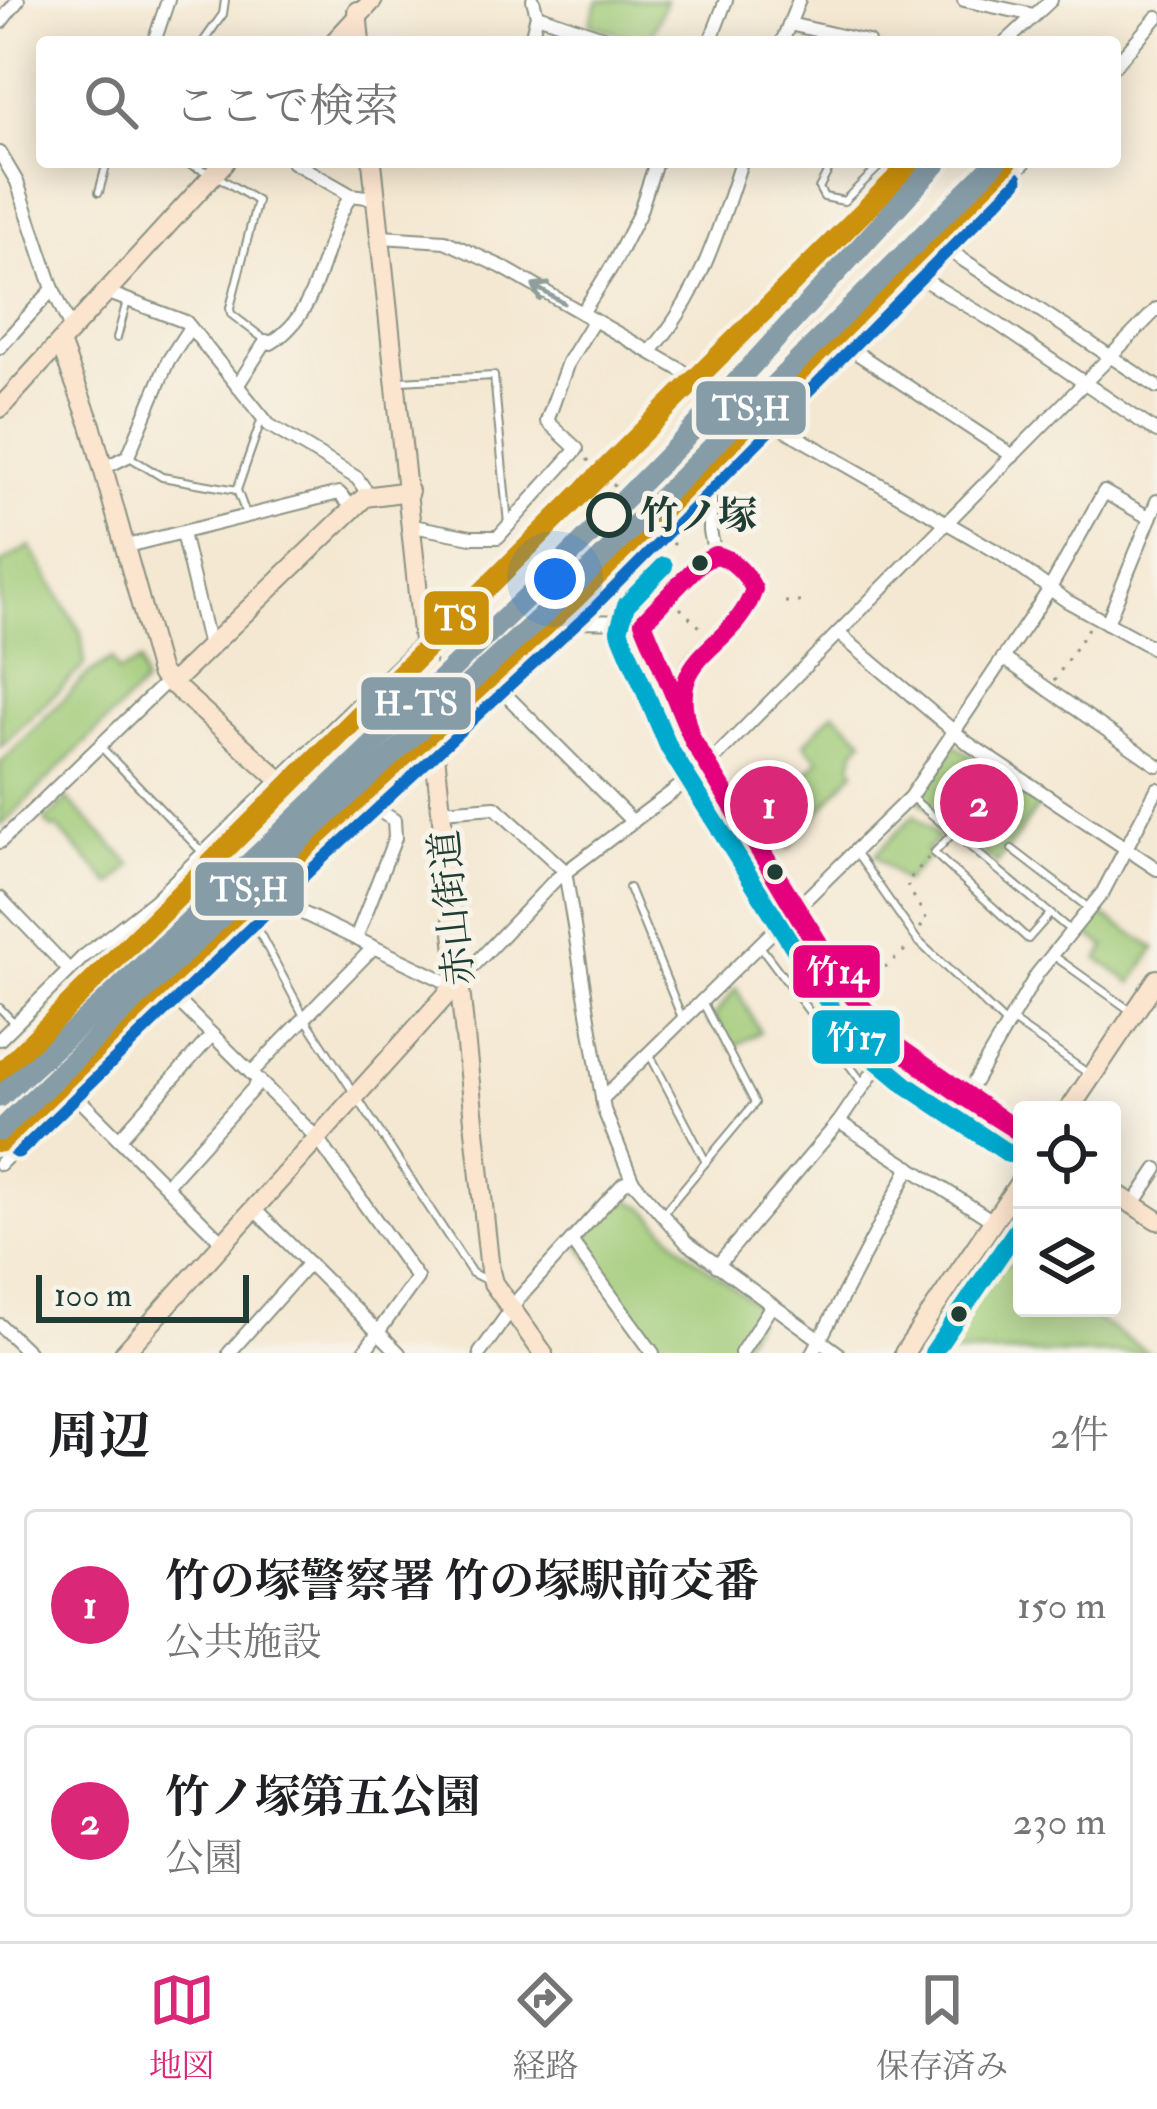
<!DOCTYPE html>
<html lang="ja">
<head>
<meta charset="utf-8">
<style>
  body { margin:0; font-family:"IM FELL Double Pica","Noto Serif JP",serif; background:#f6f6f6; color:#202124 }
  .controls { position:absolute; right:36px; bottom:36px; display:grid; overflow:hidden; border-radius:12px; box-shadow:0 6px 30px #0003 }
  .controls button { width:108px; height:108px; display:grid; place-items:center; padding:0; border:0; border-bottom:3px solid #e0e0e0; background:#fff; color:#202124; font:60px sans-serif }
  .scale { position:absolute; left:36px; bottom:30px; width:213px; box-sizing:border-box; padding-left:12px; border:6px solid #1f3d34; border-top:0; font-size:33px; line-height:42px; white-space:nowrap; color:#1f3d34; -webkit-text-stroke:9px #f7f3e8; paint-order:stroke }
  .you { position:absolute; left:555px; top:579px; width:42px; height:42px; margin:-30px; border:9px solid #fff; border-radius:50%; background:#1a73e8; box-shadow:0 0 0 18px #1a73e833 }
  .badge { display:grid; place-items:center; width:78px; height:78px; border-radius:50%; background:#db2777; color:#fff; font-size:39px; font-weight:700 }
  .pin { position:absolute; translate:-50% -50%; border:6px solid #fff; box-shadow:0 3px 12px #0006 }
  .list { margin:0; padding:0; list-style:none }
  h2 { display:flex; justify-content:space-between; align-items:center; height:156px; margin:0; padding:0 48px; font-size:51px }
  h2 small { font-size:39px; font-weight:400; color:#757577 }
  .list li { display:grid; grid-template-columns:78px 1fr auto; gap:36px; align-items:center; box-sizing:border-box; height:192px; margin:0 24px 24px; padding:0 24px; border:3px solid #e0e0e0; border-radius:12px }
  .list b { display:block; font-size:45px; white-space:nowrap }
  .list p { margin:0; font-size:39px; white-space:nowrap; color:#757577 }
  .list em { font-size:39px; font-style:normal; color:#757577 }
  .icon { flex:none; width:66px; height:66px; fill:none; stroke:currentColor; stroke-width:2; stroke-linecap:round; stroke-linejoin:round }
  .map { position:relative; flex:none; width:1157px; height:1353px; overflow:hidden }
  .search { position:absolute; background:#fff; box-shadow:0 6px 30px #0003; left:36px; right:36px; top:36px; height:132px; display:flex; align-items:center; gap:30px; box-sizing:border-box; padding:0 42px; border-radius:12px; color:#757577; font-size:45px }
  .sheet { height:588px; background:#fff }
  nav { display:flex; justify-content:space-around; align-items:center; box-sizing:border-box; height:168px; border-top:3px solid #e0e0e0; background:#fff; font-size:33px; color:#757577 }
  nav a { display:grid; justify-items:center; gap:6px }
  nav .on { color:#db2777 }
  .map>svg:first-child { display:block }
  .green { fill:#a0cb78; stroke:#608456; stroke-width:3 }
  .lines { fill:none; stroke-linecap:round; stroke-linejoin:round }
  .lane-casing { stroke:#8a9283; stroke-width:10 }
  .street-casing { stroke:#8a9283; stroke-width:16 }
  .secondary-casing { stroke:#8a9283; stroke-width:22 }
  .path { stroke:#8a9283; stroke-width:3; stroke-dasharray:3 9; stroke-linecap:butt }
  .lane { stroke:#fff; stroke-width:6 }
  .street { stroke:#fff; stroke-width:12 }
  .secondary { stroke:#fce5cf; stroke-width:18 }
  .bus-1-casing { stroke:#f7f3e8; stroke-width:27 }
  .bus-2-casing { stroke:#f7f3e8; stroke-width:27 }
  .bus-1 { stroke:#e5007d; stroke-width:18 }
  .bus-2 { stroke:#00a9ce; stroke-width:18 }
  .rail-1-casing { stroke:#f7f3e8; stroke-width:30 }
  .rail-1 { stroke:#0f6cc3; stroke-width:21 }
  .metro-1-casing { stroke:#f7f3e8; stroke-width:30 }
  .metro-2-casing { stroke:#f7f3e8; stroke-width:30 }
  .metro-3-casing { stroke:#f7f3e8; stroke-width:30 }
  .metro-1 { stroke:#cc910a; stroke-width:21 }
  .metro-2 { stroke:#869da8; stroke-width:21 }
  .metro-3 { stroke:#869da8; stroke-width:21 }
  .oneway { stroke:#8f9e9a }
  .stop-dot { fill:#f7f3e8; stroke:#1f3d34; stroke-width:6 }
  .bus-dot { fill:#1f3d34; stroke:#f7f3e8; stroke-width:4.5 }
  .labels { text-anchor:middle; stroke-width:10; stroke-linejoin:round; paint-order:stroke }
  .stop-label { font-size:39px; font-weight:bold; fill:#1f3d34; stroke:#f7f3e8; text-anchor:start }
  .street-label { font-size:39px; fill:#1f3d34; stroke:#f7f3e8 }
  .line-badge { stroke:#f7f3e8; stroke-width:4.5 }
  .badge-label { font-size:33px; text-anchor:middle; font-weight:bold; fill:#fff }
</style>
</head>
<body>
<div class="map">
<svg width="1157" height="1353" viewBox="0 0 1157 1353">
  <rect width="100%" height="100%" fill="#f7f3e8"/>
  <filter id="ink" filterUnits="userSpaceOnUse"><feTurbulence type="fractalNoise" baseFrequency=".00833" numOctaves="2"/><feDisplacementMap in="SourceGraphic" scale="24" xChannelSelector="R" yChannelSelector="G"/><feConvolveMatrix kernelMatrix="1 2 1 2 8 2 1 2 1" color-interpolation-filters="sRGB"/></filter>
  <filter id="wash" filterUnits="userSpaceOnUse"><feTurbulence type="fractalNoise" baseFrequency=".004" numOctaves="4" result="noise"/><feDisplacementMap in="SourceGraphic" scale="48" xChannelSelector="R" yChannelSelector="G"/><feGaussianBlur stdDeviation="2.7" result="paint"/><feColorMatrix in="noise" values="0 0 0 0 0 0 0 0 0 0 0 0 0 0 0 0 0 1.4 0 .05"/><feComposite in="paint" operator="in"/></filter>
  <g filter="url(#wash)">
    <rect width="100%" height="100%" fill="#f4e8d2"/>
    <!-- green -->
    <g class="green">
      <path d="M598 0H666L649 42H643L590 24Z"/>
      <path d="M30 546 81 633 85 665 0 747V564Z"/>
      <path d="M112 659 118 672 140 662 144 684 0 827V764L86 676Z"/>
      <path d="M834 712 864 739 855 750 852 766 855 770 789 848 770 817 782 810 769 788 783 796 819 760 804 744Z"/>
      <path d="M955 745 1039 805 997 864 920 801 921 793Z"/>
      <path d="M67 799 132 865 112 885 56 827 52 829 45 821Z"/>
      <path d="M914 815 939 838 926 851 930 855 904 882 875 855Z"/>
      <path d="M1099 913 1155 948 1132 983 1098 959 1106 947 1084 932Z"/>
      <path d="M736 988 760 1032 731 1048 714 1016Z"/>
      <path d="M623 1197 645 1208 687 1252 754 1303 757 1318 736 1353H659L581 1247V1240Z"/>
      <path d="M992 1253 1022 1272V1308H1079L1149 1353H923Z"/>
    </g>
  </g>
  <g filter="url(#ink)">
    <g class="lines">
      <!-- lane casing -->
      <g class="lane-casing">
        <g id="lane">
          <path d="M203 42 223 14 225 0"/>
          <path d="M183 162 208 172"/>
          <path d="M833 162 819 188 824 197 844 201 884 162"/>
          <path d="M220 178 257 201 230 308 231 314 264 339"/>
          <path d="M99 192 107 162"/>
          <path d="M117 338 127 301"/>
          <path d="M400 381 494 376 508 524"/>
          <path d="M128 456 162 477 237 490"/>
          <path d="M246 514 237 490 261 421"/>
          <path d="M102 748 201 851"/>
          <path d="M913 799 1071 931"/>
          <path d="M953 833 934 853 1028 939 1050 914"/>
          <path d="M1012 849 1090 909"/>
          <path d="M856 853 917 940 1007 1025"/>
          <path d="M629 888 682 1018"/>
          <path d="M252 919 305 1018 472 1273 490 1282"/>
          <path d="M760 946 862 1082"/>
          <path d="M1054 956 1131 1011"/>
          <path d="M0 1008 14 1023"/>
          <path d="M1011 1020 1089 1074"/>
          <path d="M650 1055 706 1162"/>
          <path d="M664 1212 755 1103 703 1003"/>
        </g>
      </g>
      <!-- street casing -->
      <g class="street-casing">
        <g id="street">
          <path d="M533 0 537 15 618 42"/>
          <path d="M964 0 1034 15"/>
          <path d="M0 23 18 0"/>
          <path d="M789 24 868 42"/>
          <path d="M154 42 168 0"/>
          <path d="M530 42 537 15"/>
          <path d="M710 42 726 0"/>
          <path d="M782 42 799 0"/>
          <path d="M1006 42 1051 0"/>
          <path d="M1115 65 1157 17"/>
          <path d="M0 153 17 182 53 289"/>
          <path d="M293 162 351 195 375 198"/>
          <path d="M381 237 445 241 502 267 1001 554 1067 601 1157 650"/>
          <path d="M942 246 1157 387"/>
          <path d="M914 274 998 324 1157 432"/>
          <path d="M106 292 186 322 269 425 357 478 369 495"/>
          <path d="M582 313 614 263 639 214 656 162"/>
          <path d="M843 344 1013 456"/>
          <path d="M0 347 53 289 71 329"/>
          <path d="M651 351C699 297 719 230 741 162"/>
          <path d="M237 386 266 341 271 343C323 311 320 243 351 195"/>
          <path d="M102 469 128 456 168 361 190 327"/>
          <path d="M413 526 471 537H498L577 449 547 421 568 362 594 320"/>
          <path d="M182 533 209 646"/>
          <path d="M123 547 339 493 352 507"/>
          <path d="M715 555 710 531V480L713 473 1025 162"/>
          <path d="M1107 623 1157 501"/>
          <path d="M838 633 969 744 1157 869"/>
          <path d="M1003 658 1157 765"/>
          <path d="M501 690 633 822"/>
          <path d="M441 811 495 807 565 871 604 1110 632 1180 686 1242 838 1353"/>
          <path d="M0 842 167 681"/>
          <path d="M269 897 455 986"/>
          <path d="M0 898 69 970"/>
          <path d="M356 938 395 838 394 820 366 803"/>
          <path d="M459 981 555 880 708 765 1157 309"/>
          <path d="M170 993 318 1139 417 1278 363 1353"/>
          <path d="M0 1039 83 957 154 901 423 641"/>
          <path d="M251 1073 374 947"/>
          <path d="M72 1092 223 1243"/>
          <path d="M965 1098 1037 974 1103 892 1157 789"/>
          <path d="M602 1099 910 797 1049 590 1104 492 1150 518"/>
          <path d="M839 1122 993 1221"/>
          <path d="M119 1139 212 1035"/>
          <path d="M0 1164 327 841 366 803 435 756 568 621 643 622"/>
          <path d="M166 1185 260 1081"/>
          <path d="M1133 1205 1157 1169"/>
          <path d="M254 1209 399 1353"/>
          <path d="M572 1242 653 1353"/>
          <path d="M717 1266 839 1122 893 1043"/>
          <path d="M0 1325 29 1353"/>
          <path d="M229 1353 309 1263"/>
          <path d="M480 1353 520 1297 623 1184 632 1180"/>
          <path d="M741 1353 772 1305"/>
          <path d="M813 1353 910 1167"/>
        </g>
      </g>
      <!-- secondary casing -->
      <g class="secondary-casing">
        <g id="secondary">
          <path d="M357 11 360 42"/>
          <path d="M334 42 373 0"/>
          <path d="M372 162 490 1271 493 1283 543 1353"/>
          <path d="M60 343 91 425 160 673 279 779"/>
          <path d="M0 408 225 162"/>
          <path d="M171 684 365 497 409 491"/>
          <path d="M689 735C687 716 680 694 686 676 697 640 760 625 752 583 745 574 734 560 723 556 706 549 654 607 643 622L689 735 852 996 893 1043 921 1066 1022 1134"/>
          <path d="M1069 1110 1157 979"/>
          <path d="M1112 1191 1157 1220"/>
          <path d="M124 1353 459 981"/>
          <path d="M904 1353 1022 1179"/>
        </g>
      </g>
      <!-- path -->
      <g class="path">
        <path d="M587 459 680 550"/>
        <path d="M785 602H807"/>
        <path d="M680 608 703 630"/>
        <path d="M1054 681 1088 628"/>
        <path d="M920 928 927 920 906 883 928 858"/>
        <path d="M866 983 910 946"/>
        <path d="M1112 1223 1115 1218"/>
      </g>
      <!-- lane -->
      <use href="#lane" class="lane"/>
      <!-- street -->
      <use href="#street" class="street"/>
      <!-- secondary -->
      <use href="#secondary" class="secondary"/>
      <!-- bus-1 casing -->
      <g class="bus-1-casing">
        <g id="bus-1">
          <path d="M715 555C732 557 747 575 754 589 734 654 657 650 693 741L643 622 700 563Z"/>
          <path d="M693 741 852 996 893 1043"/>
          <path d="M693 741 830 968 893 1043"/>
          <path d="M893 1043 1022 1134C977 1106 933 1078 893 1043Z"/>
        </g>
      </g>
      <!-- bus-2 casing -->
      <g class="bus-2-casing">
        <g id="bus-2">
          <path d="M664 566 626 605 619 630 669 748 834 1012 876 1060 906 1085 1009 1154"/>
          <path d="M933 1353 1022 1222"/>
        </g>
      </g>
      <!-- bus-1 -->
      <use href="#bus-1" class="bus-1"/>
      <!-- bus-2 -->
      <use href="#bus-2" class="bus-2"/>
      <!-- rail-1 casing -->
      <g class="rail-1-casing">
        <path id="rail-1" d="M17 1148 312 862 588 606 1013 179"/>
      </g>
      <!-- rail-1 -->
      <use href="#rail-1" class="rail-1"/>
      <!-- metro-1 casing -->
      <g class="metro-1-casing">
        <g id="metro-1">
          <path d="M0 1074 913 162"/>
          <path d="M0 1142 276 874 574 599 1007 162"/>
        </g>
      </g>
      <!-- metro-2 casing -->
      <g class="metro-2-casing">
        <path id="metro-2" d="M0 1131 295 845 571 589 996 162"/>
      </g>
      <!-- metro-3 casing -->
      <g class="metro-3-casing">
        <path id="metro-3" d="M0 1097 108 999 562 563 687 436 938 162"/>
      </g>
      <!-- metro-1 -->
      <use href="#metro-1" class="metro-1"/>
      <!-- metro-2 -->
      <use href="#metro-2" class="metro-2"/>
      <!-- metro-3 -->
      <use href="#metro-3" class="metro-3"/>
    </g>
    <!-- one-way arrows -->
    <defs><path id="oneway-shaft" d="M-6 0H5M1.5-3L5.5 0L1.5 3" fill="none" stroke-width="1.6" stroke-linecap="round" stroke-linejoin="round" transform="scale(3)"/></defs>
    <use class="oneway" href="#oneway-shaft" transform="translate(548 294) rotate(-150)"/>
  </g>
  <!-- markers -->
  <circle class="stop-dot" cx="609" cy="515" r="20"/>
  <g class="bus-dot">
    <circle cx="700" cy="563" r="10"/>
    <circle cx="775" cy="872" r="10"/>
    <circle cx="959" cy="1314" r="10"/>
  </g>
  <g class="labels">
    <!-- stop labels -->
    <g class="stop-label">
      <text x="640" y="529">竹ノ塚</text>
    </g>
    <!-- street labels -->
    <g class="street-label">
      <text transform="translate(451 908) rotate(-96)" y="14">赤山街道</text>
    </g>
  </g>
  <g class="line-badge">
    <rect x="694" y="379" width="114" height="58" rx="12" fill="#869da8"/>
    <rect x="422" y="589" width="69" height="58" rx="12" fill="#cc910a"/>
    <rect x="359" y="675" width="114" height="57" rx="12" fill="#869da8"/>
    <rect x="193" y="860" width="113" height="58" rx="12" fill="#869da8"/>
    <rect x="791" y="943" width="91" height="57" rx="12" fill="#e5007d"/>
    <rect x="810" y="1008" width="92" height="58" rx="12" fill="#00a9ce"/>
  </g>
  <g class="badge-label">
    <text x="751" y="420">TS;H</text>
    <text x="456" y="630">TS</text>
    <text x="416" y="715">H-TS</text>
    <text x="249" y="901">TS;H</text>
    <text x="837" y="983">竹14</text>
    <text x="856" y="1049">竹17</text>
  </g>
</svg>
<div class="controls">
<button><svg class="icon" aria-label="locate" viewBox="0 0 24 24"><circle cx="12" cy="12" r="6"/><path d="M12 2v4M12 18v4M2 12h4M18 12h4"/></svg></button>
<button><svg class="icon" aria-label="layers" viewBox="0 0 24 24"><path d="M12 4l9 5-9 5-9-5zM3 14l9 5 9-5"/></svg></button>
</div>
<div class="scale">100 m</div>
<div class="you"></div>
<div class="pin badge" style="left:769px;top:805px">1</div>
<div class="pin badge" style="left:979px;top:803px">2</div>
<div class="search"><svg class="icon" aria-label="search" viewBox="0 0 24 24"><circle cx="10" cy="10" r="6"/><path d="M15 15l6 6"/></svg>ここで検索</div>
</div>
<section class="sheet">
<h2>周辺<small>2件</small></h2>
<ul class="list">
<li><span class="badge">1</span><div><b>竹の塚警察署 竹の塚駅前交番</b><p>公共施設</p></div><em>150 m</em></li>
<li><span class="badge">2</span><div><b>竹ノ塚第五公園</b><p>公園</p></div><em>230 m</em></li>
</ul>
</section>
<nav>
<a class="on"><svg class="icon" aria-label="map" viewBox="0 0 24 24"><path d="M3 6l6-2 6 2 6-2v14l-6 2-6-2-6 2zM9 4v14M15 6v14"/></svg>地図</a>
<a><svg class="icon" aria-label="directions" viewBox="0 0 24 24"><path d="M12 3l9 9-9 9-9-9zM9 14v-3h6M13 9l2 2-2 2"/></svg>経路</a>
<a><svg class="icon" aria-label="saved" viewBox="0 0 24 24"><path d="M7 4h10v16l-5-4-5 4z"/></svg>保存済み</a>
</nav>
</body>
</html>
